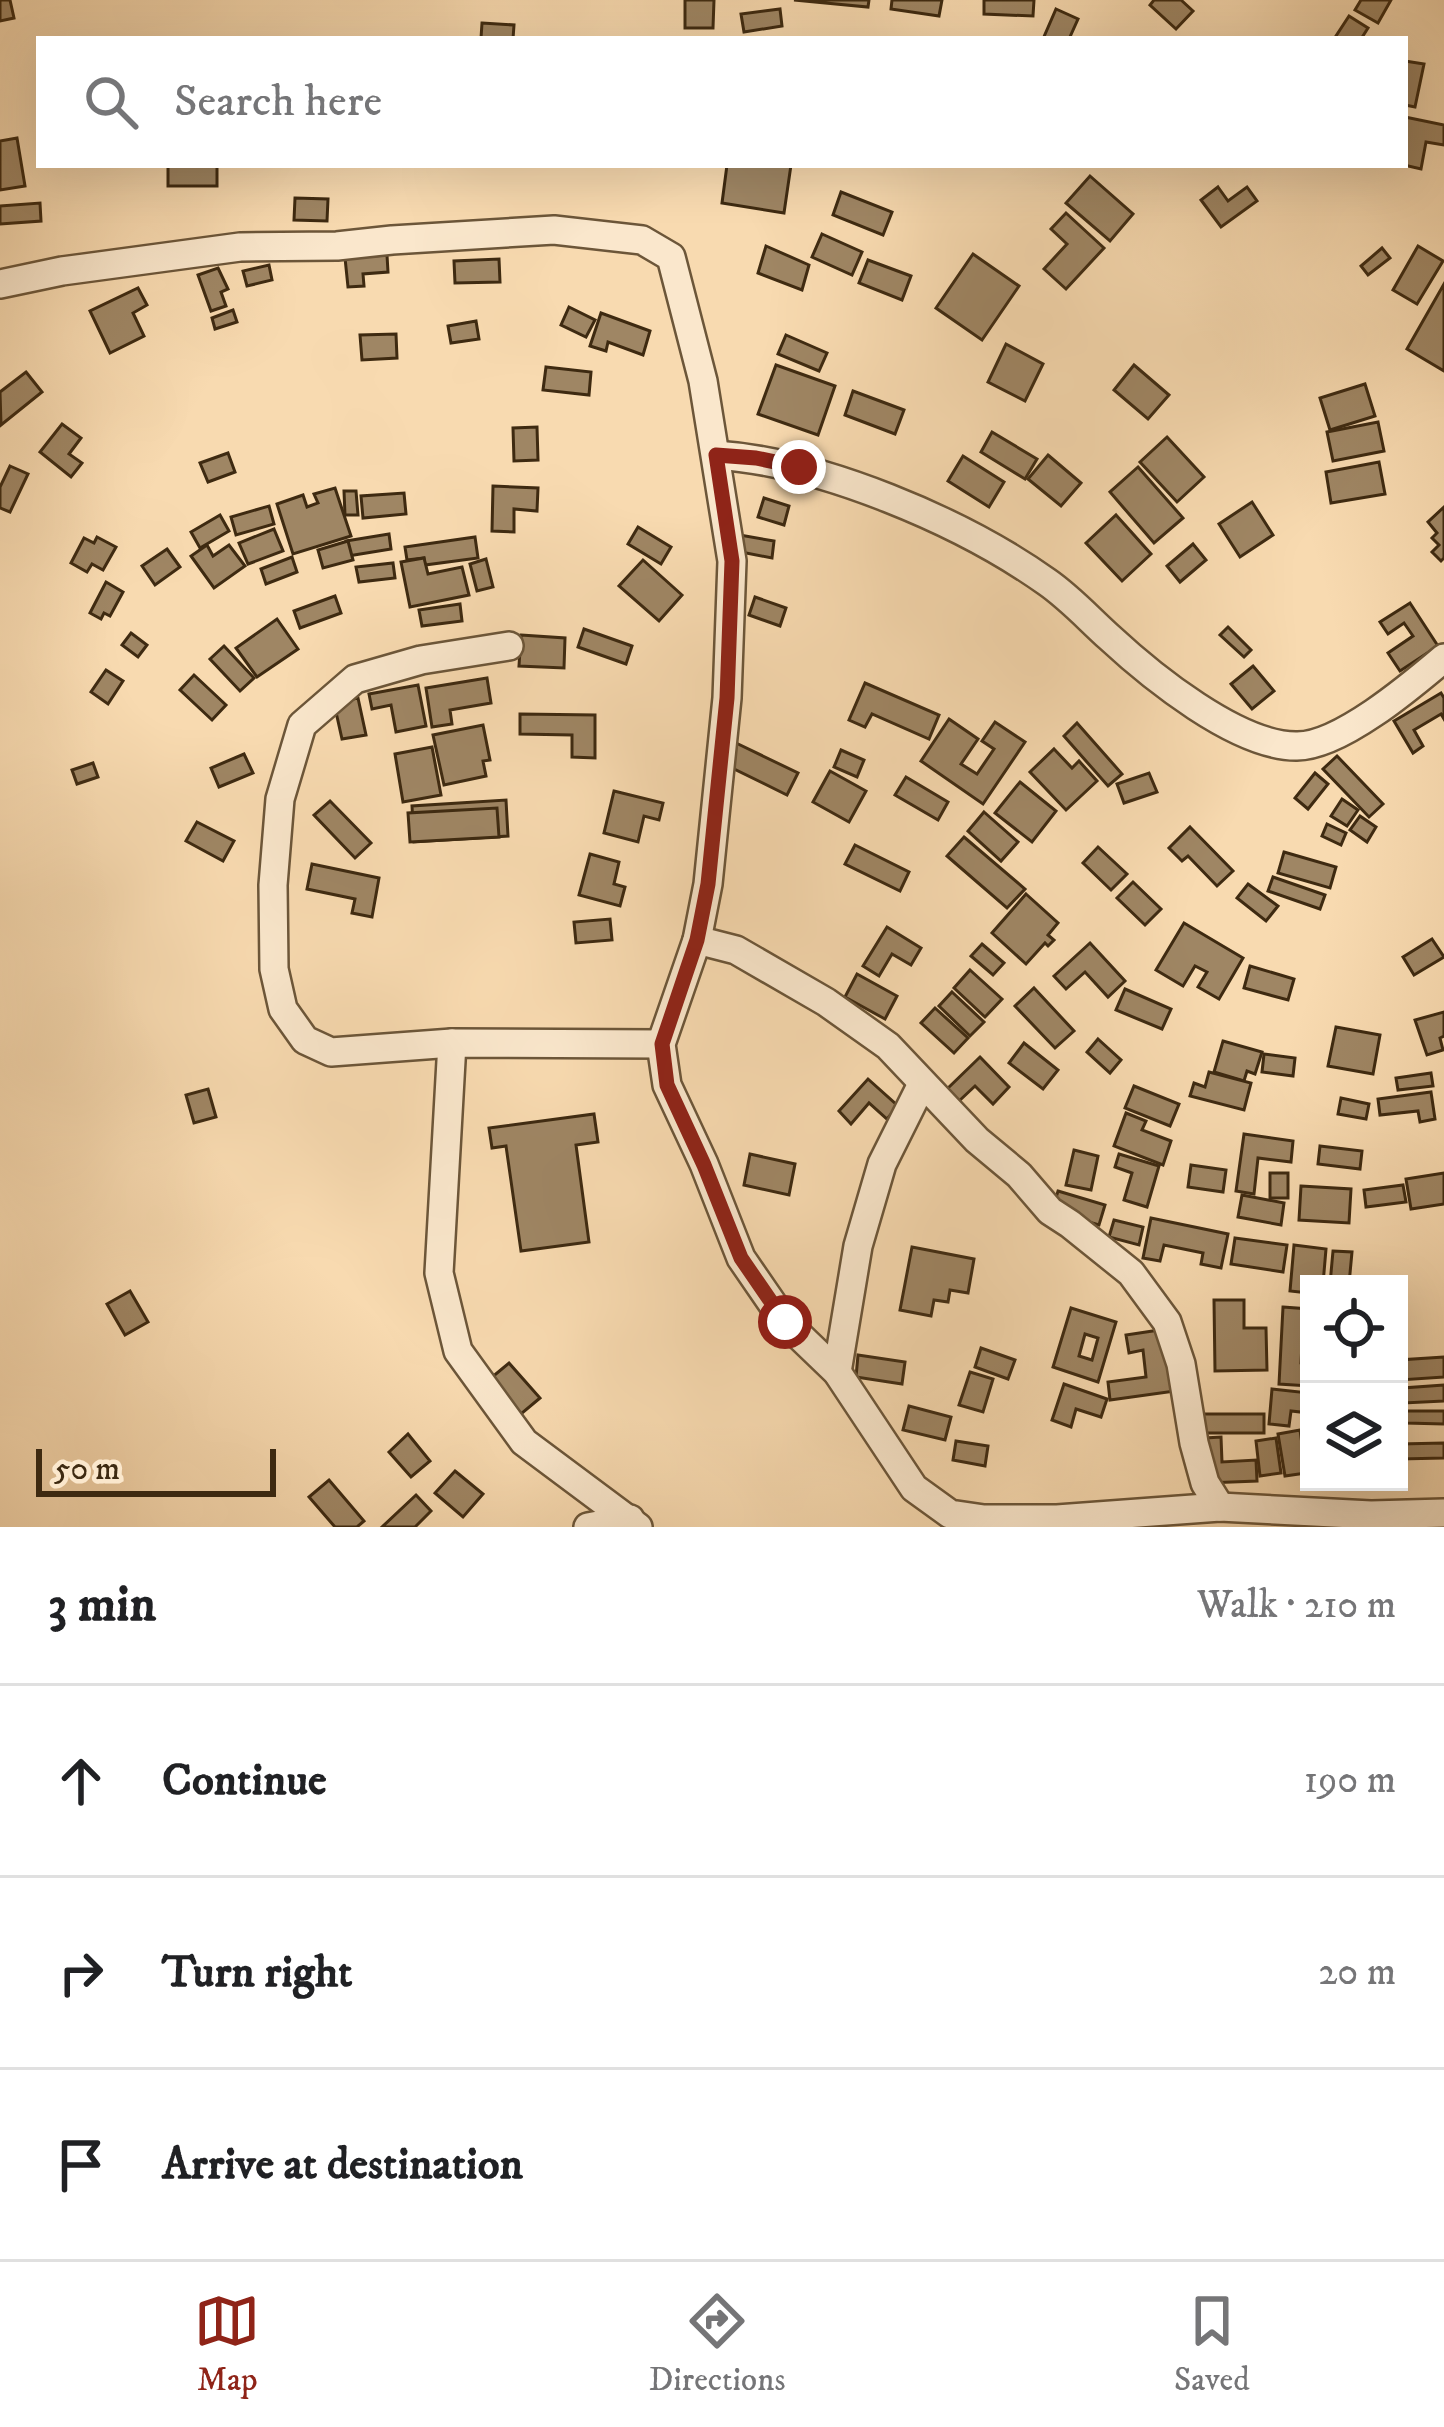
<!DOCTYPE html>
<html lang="en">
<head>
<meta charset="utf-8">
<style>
  body { margin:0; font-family:"IM FELL DW Pica",serif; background:#f6f6f6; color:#202124 }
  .controls { position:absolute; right:36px; bottom:36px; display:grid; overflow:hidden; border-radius:0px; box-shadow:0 12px 48px #0002 }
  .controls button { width:108px; height:108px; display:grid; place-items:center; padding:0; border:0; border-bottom:3px solid #e0e0e0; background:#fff; color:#202124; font:60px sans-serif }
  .scale { position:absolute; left:36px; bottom:30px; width:240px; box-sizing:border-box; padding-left:12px; border:6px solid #3e2a11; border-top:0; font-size:33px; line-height:42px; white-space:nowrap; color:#3e2a11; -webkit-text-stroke:9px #fae7cc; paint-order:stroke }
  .stop { position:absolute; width:36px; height:36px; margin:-27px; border:9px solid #8f2418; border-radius:50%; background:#fff }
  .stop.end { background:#8f2418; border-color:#fff; box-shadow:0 3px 12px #0008 }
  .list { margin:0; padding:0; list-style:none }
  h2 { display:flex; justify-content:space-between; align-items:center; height:156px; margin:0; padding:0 48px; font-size:51px }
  h2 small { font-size:39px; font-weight:400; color:#757577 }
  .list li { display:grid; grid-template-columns:78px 1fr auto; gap:36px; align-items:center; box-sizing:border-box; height:192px; padding:0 48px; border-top:3px solid #e0e0e0 }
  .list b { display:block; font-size:45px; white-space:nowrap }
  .list em { font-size:39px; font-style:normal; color:#757577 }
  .icon { flex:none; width:66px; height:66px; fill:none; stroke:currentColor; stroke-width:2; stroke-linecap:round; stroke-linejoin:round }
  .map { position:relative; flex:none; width:1444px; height:1527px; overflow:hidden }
  .search { position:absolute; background:#fff; box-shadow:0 12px 48px #0002; left:36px; right:36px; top:36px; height:132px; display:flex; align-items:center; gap:30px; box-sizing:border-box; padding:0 42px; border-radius:0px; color:#757577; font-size:45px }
  .sheet { height:732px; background:#fff }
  nav { display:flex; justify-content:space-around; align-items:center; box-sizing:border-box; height:168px; border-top:3px solid #e0e0e0; background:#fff; font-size:33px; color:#757577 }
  nav a { display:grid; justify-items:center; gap:6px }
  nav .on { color:#8f2418 }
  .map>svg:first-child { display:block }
  .building { fill:#9f8664; stroke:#3e2a11; stroke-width:3; fill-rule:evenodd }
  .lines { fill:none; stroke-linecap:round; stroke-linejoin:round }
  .minor-casing { stroke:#6c5639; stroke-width:32 }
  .minor { stroke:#fae7cc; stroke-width:27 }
  .route { stroke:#8f2418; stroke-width:15 }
</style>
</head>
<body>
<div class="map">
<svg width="1444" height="1527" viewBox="0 0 1444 1527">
  <rect width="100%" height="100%" fill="#f8dab0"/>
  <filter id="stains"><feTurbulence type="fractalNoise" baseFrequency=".00167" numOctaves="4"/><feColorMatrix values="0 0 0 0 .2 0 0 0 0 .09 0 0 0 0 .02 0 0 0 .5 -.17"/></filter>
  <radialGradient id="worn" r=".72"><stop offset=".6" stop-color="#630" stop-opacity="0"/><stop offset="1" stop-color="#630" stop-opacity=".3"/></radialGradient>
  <!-- building -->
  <g class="building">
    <path d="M0 0H10L14 18 0 21Z"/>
    <path d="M685 0H714L713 28H685Z"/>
    <path d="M794 0H869L868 7Z"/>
    <path d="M892 0H942L939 16 891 9Z"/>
    <path d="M984 0H1034L1033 16 984 14Z"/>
    <path d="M1154 0H1181L1193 11 1176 29 1150 5Z"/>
    <path d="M1361 0H1391L1378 23 1355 10Z"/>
    <path d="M780 9 782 26 744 32 741 14Z"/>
    <path d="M1056 9 1078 19 1069 39H1043Z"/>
    <path d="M1349 16 1368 28 1361 39H1334Z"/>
    <path d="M482 23 514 25 513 39 481 38Z"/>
    <path d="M1405 61 1424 64 1415 107 1405 105Z"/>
    <path d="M1405 117 1444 125V145L1426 142 1421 169 1404 165Z"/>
    <path d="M17 138 25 186 0 190V141Z"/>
    <rect x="168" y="165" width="49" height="21"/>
    <path d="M727 165H791L784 213 722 203Z"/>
    <path d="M1090 176 1133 214 1110 241 1066 203Z"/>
    <path d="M1218 187 1228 201 1247 187 1257 201 1221 227 1201 200Z"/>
    <path d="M841 192 892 212 883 235 833 215Z"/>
    <path d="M295 198 328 199 327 221 294 220Z"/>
    <path d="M40 203 41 221 0 224V206Z"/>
    <path d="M1066 213 1104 248 1066 289 1044 269 1067 244 1051 229Z"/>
    <path d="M822 234 862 252 852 275 812 257Z"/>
    <path d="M766 246 809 265 802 290 758 273Z"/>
    <path d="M1418 246 1443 261 1417 304 1393 290Z"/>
    <path d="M1382 248 1390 258 1368 275 1361 266Z"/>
    <path d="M973 254 1019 286 982 340 936 308Z"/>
    <path d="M387 255 388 272 363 274 364 286 348 287 345 258Z"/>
    <path d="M499 259 500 282 455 283 454 261Z"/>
    <path d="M868 260 911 276 902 300 859 283Z"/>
    <path d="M269 265 272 280 247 286 243 271Z"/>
    <path d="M218 268 228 289 221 292 226 306 211 311 198 275Z"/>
    <path d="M1444 284V371L1407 349Z"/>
    <path d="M138 288 147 305 133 313 144 336 110 353 90 311Z"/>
    <path d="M569 307 595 320 586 337 561 325Z"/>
    <path d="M233 310 237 322 215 329 212 318Z"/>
    <path d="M601 313 650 331 643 355 608 342 606 351 590 346Z"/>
    <path d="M476 321 479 339 451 343 448 326Z"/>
    <path d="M396 334 397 358 362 360 360 335Z"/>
    <path d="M786 335 827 353 819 371 778 354Z"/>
    <path d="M1006 344 1043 364 1025 401 988 382Z"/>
    <path d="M776 365 835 386 818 435 758 414Z"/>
    <path d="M1134 365 1169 395 1148 419 1114 390Z"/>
    <path d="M546 367 591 372 589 395 543 390Z"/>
    <path d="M26 372 42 392 1 425 0 392Z"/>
    <path d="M1365 384 1375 416 1330 430 1320 398Z"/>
    <path d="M853 391 904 410 895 434 845 415Z"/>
    <path d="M1378 422 1384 451 1333 461 1327 432Z"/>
    <path d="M62 424 81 438 69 454 82 463 71 477 40 452Z"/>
    <path d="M537 427 538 460 514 461 513 428Z"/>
    <path d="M992 432 1037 459 1025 479 981 452Z"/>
    <path d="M1167 437 1204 477 1177 502 1140 462Z"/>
    <path d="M228 453 235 472 208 482 200 463Z"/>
    <path d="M1048 455 1081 483 1061 506 1028 479Z"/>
    <path d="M963 456 1004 482 989 507 948 481Z"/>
    <path d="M1379 462 1385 494 1331 503 1326 472Z"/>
    <path d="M10 466 28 474 10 512 0 508V487Z"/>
    <path d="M1138 467 1183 518 1154 543 1110 492Z"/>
    <path d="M493 486 538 488 537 511 514 509V532L492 531Z"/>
    <path d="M335 488 351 536 293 554 277 504 303 495 307 507 318 503 314 494Z"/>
    <path d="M344 491H356L358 515H345Z"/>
    <path d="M404 493 406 514 363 518 361 496Z"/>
    <path d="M764 498 789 506 784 525 758 517Z"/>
    <path d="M1252 502 1273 535 1240 557 1219 524Z"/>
    <path d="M269 506 274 524 236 535 231 517Z"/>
    <path d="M1444 507V558L1441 561 1432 552 1439 545 1432 538 1437 533 1428 522Z"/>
    <path d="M220 515 229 531 200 548 191 532Z"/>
    <path d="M1116 515 1151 554 1122 581 1086 543Z"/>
    <path d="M638 527 671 547 661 564 628 544Z"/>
    <path d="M274 529 283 551 248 564 239 543Z"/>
    <path d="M389 534 391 549 348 556 346 541Z"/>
    <path d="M734 534 774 541 772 558 731 550Z"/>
    <path d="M97 537 116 547 103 570 92 564 87 572 71 563 84 538 94 543Z"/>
    <path d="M475 537 478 558 425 565 424 558 407 560 405 547Z"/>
    <path d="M348 541 353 560 323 568 318 550Z"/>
    <path d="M1193 544 1206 560 1180 582 1167 566Z"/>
    <path d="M207 545 213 556 229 545 245 566 214 588 191 556Z"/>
    <path d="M167 549 180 567 155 585 142 566Z"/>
    <path d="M292 557 297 572 266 584 261 569Z"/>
    <path d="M424 558 428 574 462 567 469 595 410 607 401 562Z"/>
    <path d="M486 559 493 587 477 591 470 564Z"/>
    <path d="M643 560 682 595 659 621 619 586Z"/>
    <path d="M393 563 395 578 359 582 356 567Z"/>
    <path d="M106 582 123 592 110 616 104 613 101 619 90 613Z"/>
    <path d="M335 596 341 613 300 628 294 611Z"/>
    <path d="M755 597 786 608 780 626 749 615Z"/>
    <path d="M1410 603 1438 646 1400 671 1388 653 1413 636 1404 623 1388 634 1380 622Z"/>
    <path d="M460 604 462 621 422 626 419 610Z"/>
    <path d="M277 619 298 649 257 677 236 648Z"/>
    <path d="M1228 627 1251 650 1244 657 1220 635Z"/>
    <path d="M584 629 632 646 626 664 578 647Z"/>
    <path d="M131 633 147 645 138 657 122 645Z"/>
    <path d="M521 635 565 638 564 668 519 666Z"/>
    <path d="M224 646 254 678 240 691 210 659Z"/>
    <path d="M1253 666 1274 691 1252 709 1231 684Z"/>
    <path d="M106 670 123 681 108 704 91 692Z"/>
    <path d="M194 675 226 705 212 720 180 690Z"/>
    <path d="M487 678 491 703 450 710 452 724 432 727 426 688Z"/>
    <path d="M865 683 939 715 929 739 872 714 865 727 849 720Z"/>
    <path d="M418 685 426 726 396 732 391 705 372 709 369 694Z"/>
    <path d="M1441 693 1444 698V719L1441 714 1414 730 1423 746 1413 753 1394 721Z"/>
    <path d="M358 698 366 735 342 739 334 703Z"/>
    <path d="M520 714 595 715V758L572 757V735L520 734Z"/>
    <path d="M949 719 978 739 961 764 977 774 994 749 982 741 995 722 1025 742 983 804 921 761Z"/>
    <path d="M1077 723 1122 774 1108 786 1064 736Z"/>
    <path d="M483 725 490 760 483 761 486 776 444 785 433 735Z"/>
    <path d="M734 742 798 773 787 795 724 764Z"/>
    <path d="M432 747 441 795 403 802 395 754Z"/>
    <path d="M1054 749 1072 768 1079 761 1097 781 1066 810 1030 772Z"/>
    <path d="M841 750 864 760 857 777 834 767Z"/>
    <path d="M244 754 253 773 219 787 211 768Z"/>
    <path d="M1337 756 1383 804 1369 817 1323 769Z"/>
    <path d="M93 763 98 777 77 784 72 770Z"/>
    <path d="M830 771 866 791 849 822 813 802Z"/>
    <path d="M1149 773 1157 792 1124 803 1117 784Z"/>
    <path d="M1315 773 1328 784 1308 809 1295 798Z"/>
    <path d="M906 777 948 802 938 820 895 795Z"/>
    <path d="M1020 782 1056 811 1032 842 995 813Z"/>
    <path d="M614 791 663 803 659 820 644 816 638 842 604 833Z"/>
    <path d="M1342 799 1358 810 1347 826 1331 816Z"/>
    <path d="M506 800 508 836 414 842 412 806Z"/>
    <path d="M330 801 371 843 355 858 314 815Z"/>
    <path d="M497 808 499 837 410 842 408 813Z"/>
    <path d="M984 812 1018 842 1001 861 968 831Z"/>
    <path d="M1360 816 1376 827 1367 842 1350 830Z"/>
    <path d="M197 822 234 841 223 861 186 841Z"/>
    <path d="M1327 824 1346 833 1341 845 1322 836Z"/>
    <path d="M1190 827 1233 871 1217 886 1188 856 1182 861 1169 848Z"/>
    <path d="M964 837 1025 889 1007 908 947 856Z"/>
    <path d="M855 845 909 872 900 891 845 864Z"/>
    <path d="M1098 847 1127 874 1111 890 1083 863Z"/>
    <path d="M1284 852 1336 867 1330 888 1278 873Z"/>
    <path d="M590 854 619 862 614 884 625 887 620 906 579 895Z"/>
    <path d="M312 864 379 878 372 917 352 913 355 899 307 889Z"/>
    <path d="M1273 877 1325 895 1320 909 1268 891Z"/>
    <path d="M1133 882 1161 909 1145 925 1117 898Z"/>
    <path d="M1248 884 1278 906 1266 921 1237 898Z"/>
    <path d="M1026 894 1058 923 1048 935 1054 940 1048 946 1045 943 1026 964 992 933Z"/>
    <path d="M610 919 612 940 576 943 574 922Z"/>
    <path d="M1184 923 1243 958 1219 999 1198 987 1207 972 1195 966 1183 986 1156 970Z"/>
    <path d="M887 927 921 948 911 965 892 954 879 976 863 966Z"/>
    <path d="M1432 939 1444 957 1414 975 1403 957Z"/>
    <path d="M1090 943 1125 981 1108 997 1085 972 1066 989 1054 976Z"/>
    <path d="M982 944 1004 963 993 975 971 956Z"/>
    <path d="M1250 966 1294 979 1288 1000 1244 988Z"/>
    <path d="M970 970 1002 999 985 1017 954 988Z"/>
    <path d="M857 974 897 996 885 1019 845 997Z"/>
    <path d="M1034 988 1074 1031 1055 1048 1015 1006Z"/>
    <path d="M1125 989 1171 1009 1162 1029 1116 1010Z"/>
    <path d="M952 992 984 1022 970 1036 939 1006Z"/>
    <path d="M935 1008 968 1038 954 1053 921 1023Z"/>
    <path d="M1444 1012V1036L1440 1038 1443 1050 1427 1055 1415 1020Z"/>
    <path d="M1336 1027 1380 1035 1373 1074 1328 1066Z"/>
    <path d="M1098 1039 1121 1060 1110 1073 1087 1052Z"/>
    <path d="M1223 1041 1262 1052 1255 1074 1247 1071 1244 1081 1214 1072Z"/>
    <path d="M1024 1043 1058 1070 1043 1089 1009 1063Z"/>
    <path d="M1264 1054 1295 1058 1293 1076 1262 1072Z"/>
    <path d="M980 1057 1009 1087 993 1104 975 1086 958 1102 946 1090Z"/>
    <path d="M1209 1072 1251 1083 1244 1110 1190 1096 1194 1083 1205 1087Z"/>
    <path d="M1431 1073 1433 1086 1398 1090 1396 1078Z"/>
    <path d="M868 1079 898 1106 887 1119 869 1103 851 1124 839 1111Z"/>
    <path d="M1134 1086 1179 1104 1170 1126 1125 1108Z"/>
    <path d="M208 1089 216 1117 194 1123 186 1095Z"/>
    <path d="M1431 1092 1435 1119 1420 1122 1418 1111 1380 1115 1378 1099Z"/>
    <path d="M1341 1098 1369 1104 1366 1119 1338 1114Z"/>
    <path d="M1126 1113 1146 1121 1142 1130 1171 1141 1163 1165 1114 1146Z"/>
    <path d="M594 1114 598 1142 576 1145 589 1242 521 1251 506 1146 492 1148 489 1128Z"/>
    <path d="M1244 1134 1293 1141 1291 1162 1258 1158 1254 1194 1236 1191Z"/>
    <path d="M1320 1146 1362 1151 1360 1169 1318 1164Z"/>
    <path d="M1074 1150 1098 1156 1091 1190 1066 1185Z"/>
    <path d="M750 1154 795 1164 789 1195 744 1185Z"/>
    <path d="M1119 1154 1159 1166 1147 1207 1124 1200 1132 1173 1115 1167Z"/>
    <path d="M1191 1165 1226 1170 1223 1192 1188 1187Z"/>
    <rect x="1270" y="1173" width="18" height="25"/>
    <path d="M1444 1173V1204L1411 1209 1406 1179Z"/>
    <path d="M1403 1185 1406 1202 1366 1207 1364 1190Z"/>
    <path d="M1301 1186 1351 1189 1349 1223 1299 1220Z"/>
    <path d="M1058 1191 1105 1205 1099 1225 1052 1211Z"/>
    <path d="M1242 1195 1284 1203 1281 1225 1238 1217Z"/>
    <path d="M1151 1218 1228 1234 1221 1268 1201 1264 1203 1253 1164 1245 1160 1261 1143 1258Z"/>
    <path d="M1114 1220 1143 1227 1139 1245 1109 1237Z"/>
    <path d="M1235 1238 1287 1245 1283 1272 1231 1264Z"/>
    <path d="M1294 1245 1326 1249 1323 1284H1309V1293L1290 1291Z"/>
    <path d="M912 1247 974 1259 968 1293 950 1290 948 1302 934 1300 931 1316 900 1310Z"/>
    <path d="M1333 1251 1352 1252 1349 1284H1330Z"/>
    <path d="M130 1291 148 1322 125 1335 107 1304Z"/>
    <path d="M1214 1300H1244V1328H1266L1267 1370 1215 1371Z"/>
    <path d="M1283 1307 1309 1309V1345L1302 1344 1301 1363 1309 1364V1386L1279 1384Z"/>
    <path d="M1071 1308 1116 1322 1098 1382 1053 1367ZM1085 1334 1098 1338 1092 1360 1079 1356Z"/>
    <path d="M1166 1329 1175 1391 1110 1400 1108 1382 1146 1377 1143 1350 1129 1353 1126 1335Z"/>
    <path d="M981 1348 1015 1360 1008 1379 975 1367Z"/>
    <path d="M858 1355 905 1362 902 1384 856 1377Z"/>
    <path d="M1444 1357V1377L1400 1380 1399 1360Z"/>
    <path d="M509 1363 540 1398 521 1414 491 1378Z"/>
    <path d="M970 1372 993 1379 983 1412 959 1405Z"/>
    <path d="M1064 1384 1107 1399 1101 1417 1076 1409 1071 1427 1052 1420Z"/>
    <path d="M1444 1385V1401L1404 1403 1403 1388Z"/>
    <path d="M1272 1389 1309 1393V1413L1291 1411 1289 1426 1269 1424Z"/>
    <path d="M909 1406 951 1417 945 1440 903 1430Z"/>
    <path d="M1406 1411H1444V1424L1406 1423Z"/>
    <rect x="1196" y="1414" width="68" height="19"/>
    <path d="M1300 1430 1306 1473 1285 1476 1278 1434Z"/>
    <path d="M408 1434 430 1461 411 1477 389 1452Z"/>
    <path d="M1221 1437 1222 1462 1256 1460 1257 1481 1207 1483 1205 1438Z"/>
    <path d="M1276 1438 1281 1473 1260 1476 1256 1441Z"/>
    <path d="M956 1441 988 1446 985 1466 953 1460Z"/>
    <path d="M1444 1443V1458L1400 1459V1444Z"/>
    <path d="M455 1471 483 1494 463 1517 435 1493Z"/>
    <path d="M329 1480 364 1521 357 1527H335L309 1497Z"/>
    <path d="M416 1495 431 1511 415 1527H382Z"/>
  </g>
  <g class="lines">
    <!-- minor casing -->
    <g class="minor-casing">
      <g id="minor">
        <path d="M0 284 62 271 240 247 337 246 392 240 554 230 642 240 671 257 703 381 732 561 727 698 708 884 697 940 661 1044 667 1085 704 1164 741 1258 785 1322 837 1372 914 1488 950 1514 984 1519H1057L1220 1507 1371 1515 1444 1513"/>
        <path d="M716 455C821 462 961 521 1047 582 1070 598 1088 618 1109 637 1151 676 1237 746 1296 746 1339 747 1411 686 1444 658"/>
        <path d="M509 646 421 660 355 679 302 725 280 799 273 885 274 969 283 1009 305 1040 331 1052 452 1043 661 1044"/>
        <path d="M697 940 736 950 826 1002 888 1046 977 1140 1019 1175 1050 1211 1070 1224 1131 1273 1167 1322 1181 1364 1194 1443 1205 1483 1220 1507"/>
        <path d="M452 1043 439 1273 458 1351 524 1442 638 1527"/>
        <path d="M837 1372 858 1246 882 1164 922 1084"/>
        <path d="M588 1527 630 1519"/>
      </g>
    </g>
    <!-- minor -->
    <use href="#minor" class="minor"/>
  </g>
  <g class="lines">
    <!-- route -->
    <path class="route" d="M785 1322 741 1258 704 1165 667 1085 662 1044 697 940 708 884 727 698 732 561 716 455 756 458 799 467"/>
  </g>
  <rect width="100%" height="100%" filter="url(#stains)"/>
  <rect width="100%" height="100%" fill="url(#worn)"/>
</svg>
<div class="controls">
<button><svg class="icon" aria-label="locate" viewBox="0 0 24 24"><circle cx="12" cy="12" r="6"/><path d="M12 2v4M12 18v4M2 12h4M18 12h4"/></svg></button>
<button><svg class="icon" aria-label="layers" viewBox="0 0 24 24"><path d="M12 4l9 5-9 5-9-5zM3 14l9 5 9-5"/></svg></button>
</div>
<div class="scale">50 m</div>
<div class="stop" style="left:785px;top:1322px"></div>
<div class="stop end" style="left:799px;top:467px"></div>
<div class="search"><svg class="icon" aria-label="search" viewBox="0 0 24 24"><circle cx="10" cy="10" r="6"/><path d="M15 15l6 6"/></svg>Search here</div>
</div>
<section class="sheet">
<h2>3 min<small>Walk · 210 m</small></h2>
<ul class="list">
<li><svg class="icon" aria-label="ahead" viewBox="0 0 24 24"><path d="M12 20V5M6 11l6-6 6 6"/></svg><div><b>Continue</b></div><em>190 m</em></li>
<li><svg class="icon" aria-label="right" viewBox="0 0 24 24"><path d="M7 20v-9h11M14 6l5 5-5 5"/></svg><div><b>Turn right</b></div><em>20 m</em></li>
<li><svg class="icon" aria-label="arrive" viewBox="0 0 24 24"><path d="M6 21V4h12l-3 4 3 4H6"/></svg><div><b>Arrive at destination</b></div></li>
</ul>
</section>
<nav>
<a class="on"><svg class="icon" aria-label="map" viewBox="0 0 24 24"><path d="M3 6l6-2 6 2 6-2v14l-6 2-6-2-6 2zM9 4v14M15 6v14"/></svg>Map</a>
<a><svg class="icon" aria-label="directions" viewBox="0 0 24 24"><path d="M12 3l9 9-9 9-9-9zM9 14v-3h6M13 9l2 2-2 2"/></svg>Directions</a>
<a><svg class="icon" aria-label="saved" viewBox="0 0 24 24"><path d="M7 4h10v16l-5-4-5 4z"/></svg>Saved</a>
</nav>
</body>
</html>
